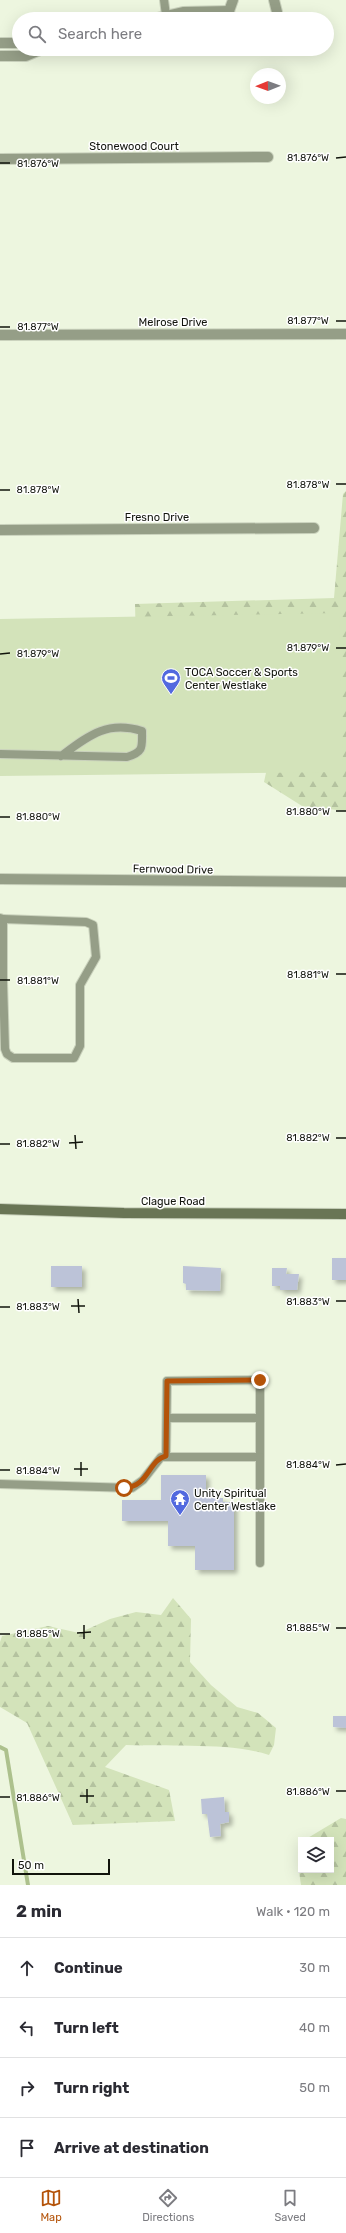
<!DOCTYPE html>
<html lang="en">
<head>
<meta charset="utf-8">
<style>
  body { margin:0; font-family:Rubik,sans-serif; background:#f7f7f7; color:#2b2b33 }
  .controls { position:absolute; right:12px; bottom:12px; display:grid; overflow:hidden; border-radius:0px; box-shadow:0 4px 16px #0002 }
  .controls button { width:36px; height:36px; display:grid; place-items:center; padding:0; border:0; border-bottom:1px solid #e1e1e2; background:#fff; color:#2b2b33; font:20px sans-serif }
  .compass { position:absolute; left:250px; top:68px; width:36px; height:36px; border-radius:50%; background:#fff; box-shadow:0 4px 16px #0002; rotate:269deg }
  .scale { position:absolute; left:12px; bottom:10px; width:98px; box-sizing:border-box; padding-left:4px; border:2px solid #11140c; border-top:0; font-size:11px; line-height:14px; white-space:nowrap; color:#11140c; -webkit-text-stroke:3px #fff; paint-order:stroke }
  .stop { position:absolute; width:12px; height:12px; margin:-9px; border:3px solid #b45309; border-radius:50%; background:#fff }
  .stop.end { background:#b45309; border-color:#fff; box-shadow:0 1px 4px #0008 }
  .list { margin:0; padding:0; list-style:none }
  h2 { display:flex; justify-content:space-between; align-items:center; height:52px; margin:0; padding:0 16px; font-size:17px }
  h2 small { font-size:13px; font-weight:400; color:#7c7c81 }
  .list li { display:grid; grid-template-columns:26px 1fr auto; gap:12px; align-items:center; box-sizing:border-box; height:60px; padding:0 16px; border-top:1px solid #e1e1e2 }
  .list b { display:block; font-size:15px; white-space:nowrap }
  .list em { font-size:13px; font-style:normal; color:#7c7c81 }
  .icon { flex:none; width:22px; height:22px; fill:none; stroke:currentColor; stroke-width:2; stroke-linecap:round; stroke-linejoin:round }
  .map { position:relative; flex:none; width:346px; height:1885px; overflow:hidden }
  .search { position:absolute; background:#fff; box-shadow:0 4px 16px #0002; left:12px; right:12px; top:12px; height:44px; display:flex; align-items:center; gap:10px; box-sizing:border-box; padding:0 14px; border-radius:22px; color:#7c7c81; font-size:15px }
  .sheet { height:292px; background:#fff }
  nav { display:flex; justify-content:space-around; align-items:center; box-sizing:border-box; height:56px; border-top:1px solid #e1e1e2; background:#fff; font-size:11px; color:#7c7c81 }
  nav a { display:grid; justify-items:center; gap:2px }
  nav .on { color:#b45309 }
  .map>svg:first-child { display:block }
  .forest { fill:url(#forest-firs) }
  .pitch { fill:#d3e3ba }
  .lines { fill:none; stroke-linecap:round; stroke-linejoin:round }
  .stream { stroke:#adc18d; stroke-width:4 }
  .building { fill:#bcc3d8; filter:url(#shadow) }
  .service-casing { stroke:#cad2bd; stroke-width:10 }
  .minor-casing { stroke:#cad2bd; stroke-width:12 }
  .secondary-casing { stroke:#cad2bd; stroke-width:12 }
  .service { stroke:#959e87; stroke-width:8 }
  .minor { stroke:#959e87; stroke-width:10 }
  .secondary { stroke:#697555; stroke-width:10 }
  .route { stroke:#b45309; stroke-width:5 }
  .ticks { fill:none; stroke:#11140c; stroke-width:1.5 }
  .labels { text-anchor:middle; stroke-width:3; stroke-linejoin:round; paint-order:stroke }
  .street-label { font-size:11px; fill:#11140c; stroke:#fff }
  .poi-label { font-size:11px; fill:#11140c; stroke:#fff; text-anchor:start }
  .ticks-label { font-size:10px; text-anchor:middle; fill:#11140c; stroke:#fff; stroke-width:3; stroke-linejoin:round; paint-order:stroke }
</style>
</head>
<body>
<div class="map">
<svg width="346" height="1885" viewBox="0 0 346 1885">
  <defs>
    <pattern id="forest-firs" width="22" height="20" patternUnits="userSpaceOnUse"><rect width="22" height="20" fill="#d3e3ba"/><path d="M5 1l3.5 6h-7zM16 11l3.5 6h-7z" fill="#b4c29f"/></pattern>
    <filter id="shadow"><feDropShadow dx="3.5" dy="3.5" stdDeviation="2" flood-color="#0004"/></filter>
  </defs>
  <rect width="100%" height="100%" fill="#edf6df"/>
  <!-- forest -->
  <g class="forest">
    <path d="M346 491V811L302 806 264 782 295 638 136 645 135 604 334 598 343 494Z"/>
    <path d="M173 1598 191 1619 190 1662 211 1685 237 1707 258 1713 276 1728 274 1745 269 1755C230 1742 168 1747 126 1745L105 1767 169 1790 175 1821 73 1825 27 1723 0 1707V1642L2 1636 48 1626 79 1633 110 1619 136 1612 161 1615Z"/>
    <path d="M341 1818 346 1819V1885H301L299 1871 301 1862V1870H331V1840L306 1839Z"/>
  </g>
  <!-- pitch -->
  <path class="pitch" d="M339 613 343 772 0 776V619Z"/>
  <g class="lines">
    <!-- stream -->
    <path class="stream" d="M0 1747 6 1750 28 1885"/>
  </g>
  <!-- building -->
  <g class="building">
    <rect x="332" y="1258" width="14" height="22"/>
    <rect x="51" y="1266" width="31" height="21"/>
    <path d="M183 1266 221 1268 220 1291 186 1290V1284L183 1283Z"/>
    <path d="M272 1268H287L286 1274H299L297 1290H280V1286H272Z"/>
    <path d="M161 1475H206V1498H223V1502H234V1570H195V1546H168V1521H122V1500H161Z"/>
    <path d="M333 1716H346V1728L333 1727Z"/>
    <path d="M224 1797 225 1812H229V1822L220 1824 221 1836 210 1837 207 1814H202L201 1799Z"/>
  </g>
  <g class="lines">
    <!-- service casing -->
    <g class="service-casing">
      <g id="service">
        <path d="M164 0 166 15"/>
        <path d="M0 754 127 757C144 752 142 747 142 731 107 720 88 736 61 756"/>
        <path d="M0 918 3 919V981H0"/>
        <path d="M3 919 86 922 93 925 96 957 80 985V1046L74 1058H13L7 1054 5 1049 3 981"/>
        <path d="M167 1418H260"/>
        <path d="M0 1484 132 1488 143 1480 161 1457H260V1380L167 1381 166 1456"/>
        <path d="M260 1563V1457"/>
      </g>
    </g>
    <!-- minor casing -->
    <g class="minor-casing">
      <g id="minor">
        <path d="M274 0 277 12 275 19"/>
        <path d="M153 19 183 12 229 11"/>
        <path d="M231 19 229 11 233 0"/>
        <path d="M0 43H19"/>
        <path d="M0 56H26L40 50 51 49"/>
        <path d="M0 159 268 157"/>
        <path d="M0 335 346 334"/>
        <path d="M0 530 314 528"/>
        <path d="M0 879 346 882"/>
      </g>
    </g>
    <!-- secondary casing -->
    <g class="secondary-casing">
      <path id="secondary" d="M0 1209 124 1213 346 1214"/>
    </g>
    <!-- service -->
    <use href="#service" class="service"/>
    <!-- minor -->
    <use href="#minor" class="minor"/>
    <!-- secondary -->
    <use href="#secondary" class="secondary"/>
  </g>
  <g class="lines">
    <!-- route -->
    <path class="route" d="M124 1488C149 1487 148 1460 166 1456L167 1381 260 1380"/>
  </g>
  <!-- ticks -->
  <path class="ticks" d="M336 158 346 157M0 163H10M336 321H346M0 327H10M336 484H346M0 490H10M336 648H346M0 654 10 653M336 811H346M0 817H10M336 974H346M0 980H10M75 1135 76 1149M336 1138H346M69 1143 83 1142M0 1144H10M78 1299 79 1313M336 1301H346M71 1306H85M0 1307H10M81 1462V1476M336 1465 346 1464M74 1469H88M0 1470H10M84 1625V1639M336 1628H346M77 1633 91 1632M0 1634H10M87 1789V1803M336 1791H346M80 1796H94M0 1797H10"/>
  <!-- icons -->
  <defs>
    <g id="stadium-pin" transform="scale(1)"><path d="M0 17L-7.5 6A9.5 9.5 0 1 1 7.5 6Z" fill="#5269df" stroke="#fff"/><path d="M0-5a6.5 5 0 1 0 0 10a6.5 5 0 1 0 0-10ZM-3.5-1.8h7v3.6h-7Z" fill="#fff"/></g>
    <g id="temple-pin" transform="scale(1)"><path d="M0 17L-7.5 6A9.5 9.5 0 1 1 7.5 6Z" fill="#5269df" stroke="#fff"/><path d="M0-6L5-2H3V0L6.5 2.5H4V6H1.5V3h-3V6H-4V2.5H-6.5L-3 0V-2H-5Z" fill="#fff"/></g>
  </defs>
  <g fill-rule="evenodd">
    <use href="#stadium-pin" x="171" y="678"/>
    <use href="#temple-pin" x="180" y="1499"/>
  </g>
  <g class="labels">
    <!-- street labels -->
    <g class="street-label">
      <text x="134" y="150">Stonewood Court</text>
      <text x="173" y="326">Melrose Drive</text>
      <text x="157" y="521">Fresno Drive</text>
      <text transform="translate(173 869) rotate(1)" y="4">Fernwood Drive</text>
      <text x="173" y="1205">Clague Road</text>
    </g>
    <!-- poi labels -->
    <g class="poi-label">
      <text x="185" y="676">TOCA Soccer &amp; Sports<tspan x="185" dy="13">Center Westlake</tspan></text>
      <text x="194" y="1497">Unity Spiritual<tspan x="194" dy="13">Center Westlake</tspan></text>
    </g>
  </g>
  <g class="ticks-label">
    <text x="308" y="161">81.876°W</text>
    <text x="38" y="167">81.876°W</text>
    <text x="308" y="324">81.877°W</text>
    <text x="38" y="330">81.877°W</text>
    <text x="308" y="488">81.878°W</text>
    <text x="38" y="493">81.878°W</text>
    <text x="308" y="651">81.879°W</text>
    <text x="38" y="657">81.879°W</text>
    <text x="308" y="815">81.880°W</text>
    <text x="38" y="820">81.880°W</text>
    <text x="308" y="978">81.881°W</text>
    <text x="38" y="984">81.881°W</text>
    <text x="308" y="1141">81.882°W</text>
    <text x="38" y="1147">81.882°W</text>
    <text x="308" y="1305">81.883°W</text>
    <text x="38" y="1310">81.883°W</text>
    <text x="308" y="1468">81.884°W</text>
    <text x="38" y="1474">81.884°W</text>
    <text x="308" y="1631">81.885°W</text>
    <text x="38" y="1637">81.885°W</text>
    <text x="308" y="1795">81.886°W</text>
    <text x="38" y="1801">81.886°W</text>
  </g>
</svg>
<div class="controls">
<button><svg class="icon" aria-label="layers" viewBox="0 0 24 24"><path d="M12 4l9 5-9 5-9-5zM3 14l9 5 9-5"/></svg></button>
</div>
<svg class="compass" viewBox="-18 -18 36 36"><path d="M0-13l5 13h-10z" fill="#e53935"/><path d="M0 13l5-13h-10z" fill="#7c7c81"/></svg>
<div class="scale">50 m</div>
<div class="stop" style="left:124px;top:1488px"></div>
<div class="stop end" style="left:260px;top:1380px"></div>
<div class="search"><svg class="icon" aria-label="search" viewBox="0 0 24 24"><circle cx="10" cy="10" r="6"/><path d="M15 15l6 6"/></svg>Search here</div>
</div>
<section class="sheet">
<h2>2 min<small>Walk · 120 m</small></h2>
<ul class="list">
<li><svg class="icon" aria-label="ahead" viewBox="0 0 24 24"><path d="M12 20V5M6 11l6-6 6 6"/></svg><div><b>Continue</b></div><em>30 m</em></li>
<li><svg class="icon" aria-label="left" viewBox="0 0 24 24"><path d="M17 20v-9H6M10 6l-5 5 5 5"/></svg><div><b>Turn left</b></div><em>40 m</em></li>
<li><svg class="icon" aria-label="right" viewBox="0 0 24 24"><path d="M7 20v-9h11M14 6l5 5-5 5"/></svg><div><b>Turn right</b></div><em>50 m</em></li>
<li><svg class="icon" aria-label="arrive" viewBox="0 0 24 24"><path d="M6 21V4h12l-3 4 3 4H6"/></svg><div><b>Arrive at destination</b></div></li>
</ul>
</section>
<nav>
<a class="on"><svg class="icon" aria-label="map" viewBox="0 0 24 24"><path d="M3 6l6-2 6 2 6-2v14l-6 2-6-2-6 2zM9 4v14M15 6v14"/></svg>Map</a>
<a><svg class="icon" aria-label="directions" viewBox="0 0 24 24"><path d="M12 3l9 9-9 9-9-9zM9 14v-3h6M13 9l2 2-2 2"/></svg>Directions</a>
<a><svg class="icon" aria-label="saved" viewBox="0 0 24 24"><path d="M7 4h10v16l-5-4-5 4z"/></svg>Saved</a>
</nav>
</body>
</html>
